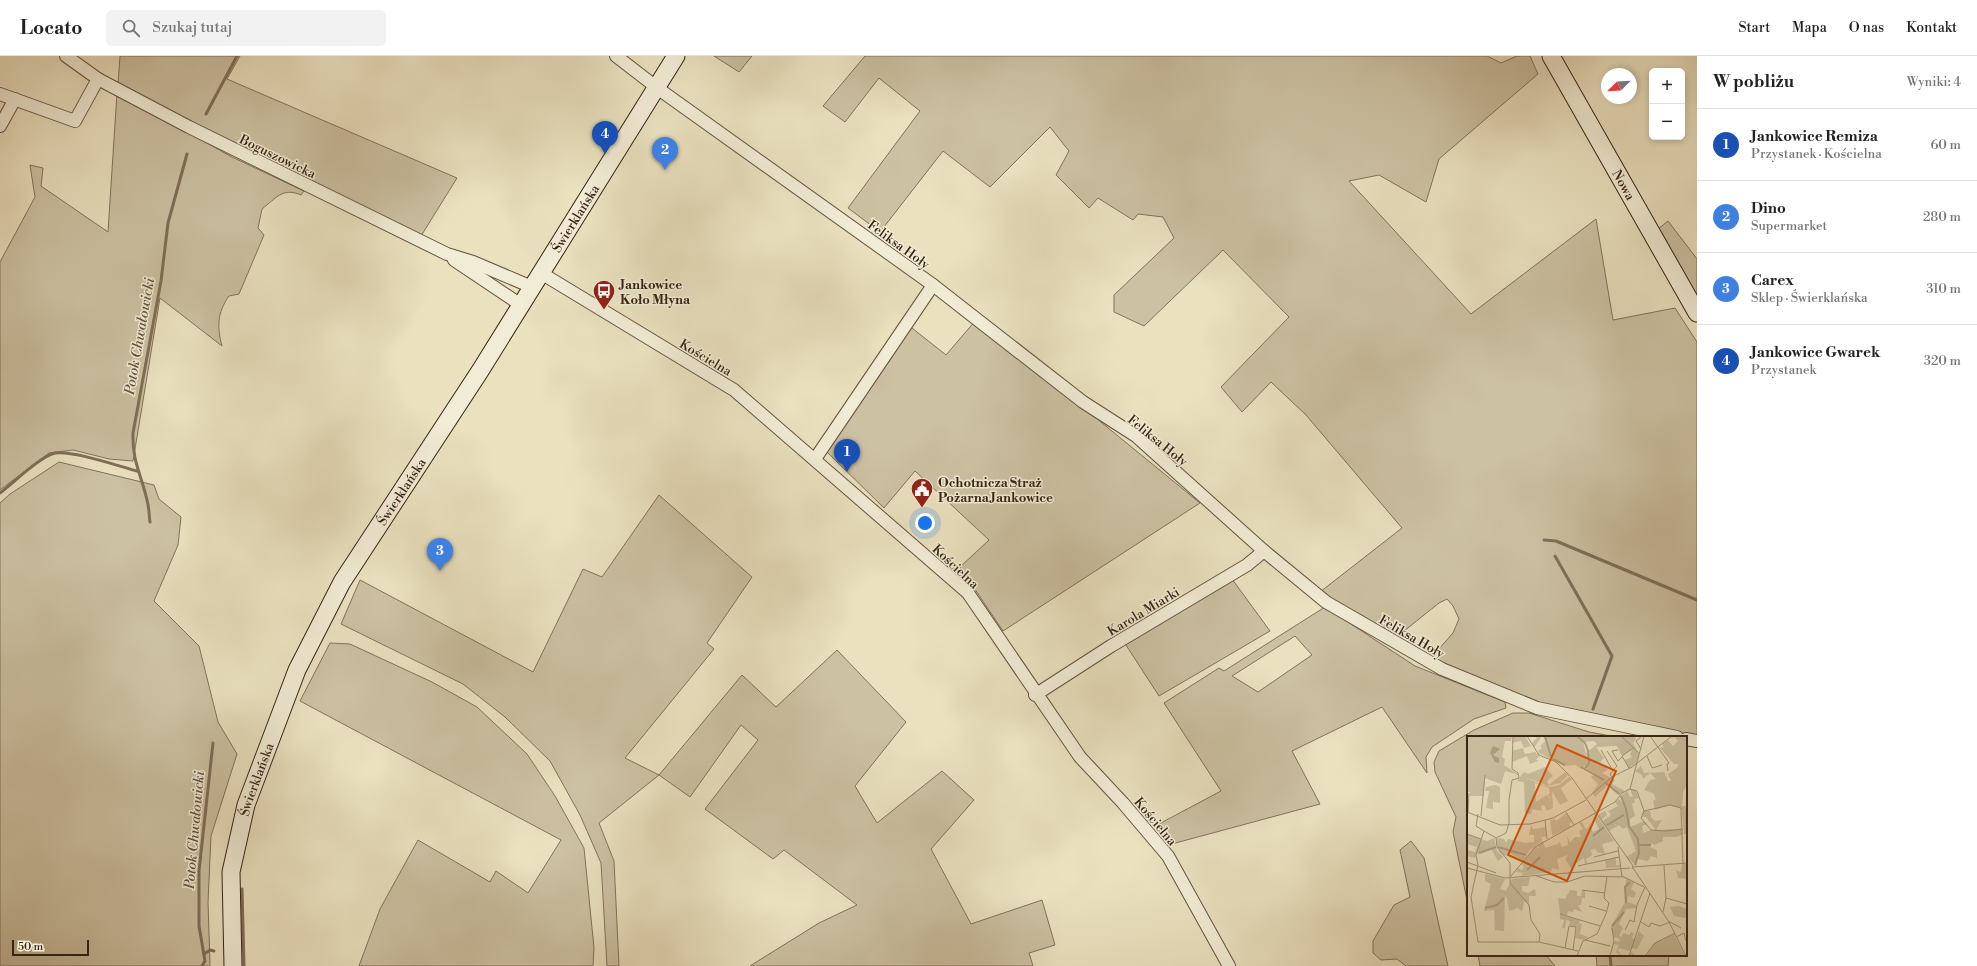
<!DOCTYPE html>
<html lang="pl">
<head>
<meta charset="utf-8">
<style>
  body { margin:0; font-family:"Libre Bodoni",serif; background:#f2f2f2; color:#222 }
  .controls { position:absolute; right:12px; top:12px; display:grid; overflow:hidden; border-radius:6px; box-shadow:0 2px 6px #0003 }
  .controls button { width:36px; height:36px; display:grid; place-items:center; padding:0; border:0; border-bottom:1px solid #e0e0e0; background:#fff; color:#222; font:20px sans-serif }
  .compass { position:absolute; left:1601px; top:12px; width:36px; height:36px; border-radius:50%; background:#fff; box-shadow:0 2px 6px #0003; rotate:246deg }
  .scale { position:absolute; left:12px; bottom:10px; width:77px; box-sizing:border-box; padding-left:4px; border:2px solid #392314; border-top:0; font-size:11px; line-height:14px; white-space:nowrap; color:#392314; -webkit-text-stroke:3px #f1ecd5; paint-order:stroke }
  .you { position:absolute; left:925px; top:467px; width:14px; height:14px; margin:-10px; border:3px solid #fff; border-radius:50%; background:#1a73e8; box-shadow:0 0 0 6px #1a73e833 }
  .badge { display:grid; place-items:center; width:26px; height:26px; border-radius:50%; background:#0b8043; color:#fff; font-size:13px; font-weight:700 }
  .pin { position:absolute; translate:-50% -33px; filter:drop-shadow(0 1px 2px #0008) }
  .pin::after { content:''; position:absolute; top:21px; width:14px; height:12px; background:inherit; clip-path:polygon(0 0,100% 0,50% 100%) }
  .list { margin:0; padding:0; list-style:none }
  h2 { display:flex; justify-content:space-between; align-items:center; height:52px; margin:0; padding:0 16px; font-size:17px }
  h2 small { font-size:13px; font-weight:400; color:#767676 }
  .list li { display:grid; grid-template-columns:26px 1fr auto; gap:12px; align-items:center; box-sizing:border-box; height:72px; padding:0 16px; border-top:1px solid #e0e0e0 }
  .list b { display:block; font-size:15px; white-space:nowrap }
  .list p { margin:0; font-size:13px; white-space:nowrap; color:#767676 }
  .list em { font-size:13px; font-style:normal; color:#767676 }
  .icon { flex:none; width:22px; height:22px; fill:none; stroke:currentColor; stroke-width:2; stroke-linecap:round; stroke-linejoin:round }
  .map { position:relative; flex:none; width:1697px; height:910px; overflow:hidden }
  header { display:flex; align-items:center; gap:24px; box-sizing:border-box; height:56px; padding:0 20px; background:#fff; border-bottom:1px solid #e0e0e0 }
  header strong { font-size:19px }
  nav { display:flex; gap:22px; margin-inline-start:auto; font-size:14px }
  .search { width:280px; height:36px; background:#f2f2f2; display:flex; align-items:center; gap:10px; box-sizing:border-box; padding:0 14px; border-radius:6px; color:#767676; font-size:15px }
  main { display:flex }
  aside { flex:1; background:#fff }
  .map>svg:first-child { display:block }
  .green { fill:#ccc1a2; stroke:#82725b; fill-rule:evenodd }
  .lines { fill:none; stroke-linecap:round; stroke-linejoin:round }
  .stream { stroke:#7f6e58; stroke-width:3 }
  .street-casing { stroke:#65523f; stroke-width:14 }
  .secondary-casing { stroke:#392314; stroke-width:19 }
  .street { stroke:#f1ecd5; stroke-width:12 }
  .secondary { stroke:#f1ecd5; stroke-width:17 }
  .labels { text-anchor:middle; stroke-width:3; stroke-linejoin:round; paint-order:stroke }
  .street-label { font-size:13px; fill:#392314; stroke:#f1ecd5 }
  .poi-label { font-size:13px; font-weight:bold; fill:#392314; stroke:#f1ecd5; text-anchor:start }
  .water-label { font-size:14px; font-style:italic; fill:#624f3c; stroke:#f1ecd5 }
  .inset-river { fill:none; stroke:#aea085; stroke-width:2 }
  .inset-road { fill:none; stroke:#a3957b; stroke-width:1 }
  .view { fill:#d6540d; fill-opacity:0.15; stroke:#d6540d; stroke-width:2 }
  .inset-edge { fill:none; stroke:#392314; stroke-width:2 }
</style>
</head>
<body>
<header>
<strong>Locato</strong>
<div class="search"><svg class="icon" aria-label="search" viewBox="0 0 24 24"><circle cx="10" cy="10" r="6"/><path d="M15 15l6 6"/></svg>Szukaj tutaj</div>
<nav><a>Start</a><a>Mapa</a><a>O nas</a><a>Kontakt</a></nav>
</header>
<main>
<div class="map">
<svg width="1697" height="910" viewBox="0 0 1697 910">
  <rect width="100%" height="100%" fill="#eae1bf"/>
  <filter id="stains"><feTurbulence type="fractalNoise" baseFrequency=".005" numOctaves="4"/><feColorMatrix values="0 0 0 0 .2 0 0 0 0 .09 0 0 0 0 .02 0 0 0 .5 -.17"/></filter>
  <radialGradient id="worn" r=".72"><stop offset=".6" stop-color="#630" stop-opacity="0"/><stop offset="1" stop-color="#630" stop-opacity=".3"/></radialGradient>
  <!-- green -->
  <g class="green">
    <path d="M120 0H240L227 23 457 122 421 180 270 106 118 28Z"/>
    <path d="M714 0H752L739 16Z"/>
    <path d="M865 0H1487L1501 7 1517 0H1530L1538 18 1439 103 1426 146 1379 119 1349 125 1471 258 1596 163 1613 264 1675 252 1697 286V682L1538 650 1430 603 1453 577 1459 563 1453 550 1447 543 1439 547 1394 583 1320 536 1402 472 1306 359 1271 326 1242 356 1221 331 1289 261 1223 194 1144 270 1114 256V239L1174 182 1163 161 1138 158 1133 164 1098 142 1089 152 1056 119 1069 95 1050 71 990 131 943 95 880 176 848 152 920 55 879 22 845 66 823 50Z"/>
    <path d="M117 37 232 101 304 135 301 139C283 131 276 142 262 153L258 172 264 179 239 238 229 240C217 257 217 271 222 290L160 242 133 405 109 403 73 394 49 397 0 434V206L35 141 30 109 43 112 41 130 108 176Z"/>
    <path d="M1668 165 1697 203V244L1657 174Z"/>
    <path d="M976 264 1200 447 1003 575 960 511 989 484 915 415 884 452 826 395 907 268 946 299Z"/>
    <path d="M59 406 154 429 159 443 181 461 178 489 154 545 199 590 218 666 237 698 211 780 208 846 210 910H0V447L10 438Z"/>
    <path d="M659 439 752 521 707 587 714 593 625 702 659 719 742 619 776 651 837 594 906 666 855 730 877 767 942 715 974 744 931 793 971 868 1042 844 1055 889 1029 897 1033 910H750L819 867 857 849 784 794 773 803 705 753 758 684 741 669 690 741 659 719 599 767 614 805 619 910H607L601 807 580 759 550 705 505 661 463 628 341 568 360 524 533 616 583 513 602 521Z"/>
    <path d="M1232 523 1270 575 1159 640 1124 586Z"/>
    <path d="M1325 551 1415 610 1505 646 1506 652 1474 663 1432 691 1426 701 1427 717 1382 651 1292 695 1320 748 1168 789 1157 769 1221 735 1164 647 1219 612 1224 615ZM1295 580 1312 599 1258 636 1232 620Z"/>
    <path d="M330 587 350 588 432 626 477 651 527 698 555 740 584 792 594 892 593 910H359L380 853 418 784 490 826 496 815 528 837 561 784 300 645Z"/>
    <path d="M1513 657H1529L1589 676 1616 681H1468V849L1453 776 1456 761 1435 716 1434 706 1439 695 1474 674Z"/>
    <path d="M1411 785 1424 802 1448 910H1406L1397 903 1381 904 1373 897V885L1394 849 1410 841 1400 794Z"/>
    <path d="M1478 899H1546L1555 910H1480Z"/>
    <path d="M1596 899H1669L1668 910H1597Z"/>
  </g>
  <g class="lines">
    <!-- stream -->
    <g class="stream">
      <path d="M206 58 237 0"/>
      <path d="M0 437C13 427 41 400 55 397 72 394 118 410 137 415"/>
      <path d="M150 466C149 459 149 451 147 444 141 418 132 405 133 377L161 225 168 167 187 98"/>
      <path d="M1544 484 1556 485 1697 544"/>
      <path d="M1555 500 1612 600 1593 653"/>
      <path d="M242 833 244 910"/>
      <path d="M204 898 210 894 214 895"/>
      <path d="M1610 899 1611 910"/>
      <path d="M202 910 205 905 199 870V815L213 687"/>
    </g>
    <!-- street casing -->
    <g class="street-casing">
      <g id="street">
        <path d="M66 0 98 23 189 71 447 198 473 206 532 231"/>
        <path d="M616 0 660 34 933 229 1083 346 1136 380 1264 495 1326 546 1442 613 1537 652 1677 681"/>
        <path d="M0 38 75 65 98 23"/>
        <path d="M0 70 15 43"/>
        <path d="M454 204 521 249"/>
        <path d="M541 217 734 334 968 537 1080 701 1123 747 1168 800 1229 910"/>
        <path d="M815 403 933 229"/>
        <path d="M1035 639 1111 590 1247 509 1264 495"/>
        <path d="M1686 683 1697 685"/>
      </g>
    </g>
    <!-- secondary casing -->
    <g class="secondary-casing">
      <g id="secondary">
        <path id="s1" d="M1551 0 1697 257"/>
        <path id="s2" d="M233 910 231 816 246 749 297 614 342 526 480 315 676 0"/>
      </g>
    </g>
    <!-- street -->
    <use href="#street" class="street"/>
    <!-- secondary -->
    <use href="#secondary" class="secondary"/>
  </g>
  <!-- icons -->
  <defs>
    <g id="bus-pin" transform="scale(1.15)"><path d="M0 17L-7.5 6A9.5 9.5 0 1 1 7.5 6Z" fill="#8f2418" stroke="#f1ecd5"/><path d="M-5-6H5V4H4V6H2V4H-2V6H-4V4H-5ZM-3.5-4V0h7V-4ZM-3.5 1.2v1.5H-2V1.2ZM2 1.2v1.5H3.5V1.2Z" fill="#fff"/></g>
    <g id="civic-pin" transform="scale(1.15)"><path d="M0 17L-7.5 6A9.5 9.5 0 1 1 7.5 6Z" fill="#8f2418" stroke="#f1ecd5"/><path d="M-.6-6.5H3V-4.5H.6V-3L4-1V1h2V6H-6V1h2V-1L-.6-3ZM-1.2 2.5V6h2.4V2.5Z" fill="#fff"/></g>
  </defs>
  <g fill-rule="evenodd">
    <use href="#bus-pin" x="604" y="235"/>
    <use href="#civic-pin" x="922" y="433"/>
  </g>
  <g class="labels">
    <!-- street labels -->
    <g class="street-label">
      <text transform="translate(278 100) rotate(26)" y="5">Boguszowicka</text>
      <text dy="5" stroke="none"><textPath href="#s1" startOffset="148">Nowa</textPath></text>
      <text dy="5" stroke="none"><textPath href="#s2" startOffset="838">Świerklańska</textPath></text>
      <text transform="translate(899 188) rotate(36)" y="5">Feliksa Hoły</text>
      <text transform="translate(706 301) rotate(31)" y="5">Kościelna</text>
      <text transform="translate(1158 384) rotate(39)" y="5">Feliksa Hoły</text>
      <text dy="5" stroke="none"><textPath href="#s2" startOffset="514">Świerklańska</textPath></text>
      <text transform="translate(956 510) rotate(43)" y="5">Kościelna</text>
      <text transform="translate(1143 555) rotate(-31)" y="5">Karola Miarki</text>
      <text transform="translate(1412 580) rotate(30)" y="5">Feliksa Hoły</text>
      <text dy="5" stroke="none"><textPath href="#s2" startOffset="190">Świerklańska</textPath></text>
      <text transform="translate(1156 765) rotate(50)" y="5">Kościelna</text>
    </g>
    <!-- poi labels -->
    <g class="poi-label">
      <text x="620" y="233">Jankowice<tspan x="620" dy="15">Koło Młyna</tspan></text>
      <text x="938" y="431">Ochotnicza Straż<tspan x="938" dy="15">Pożarna Jankowice</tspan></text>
    </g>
    <!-- water labels -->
    <g class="water-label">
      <text transform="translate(139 280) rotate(-80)" y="5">Potok Chwałowicki</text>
      <text transform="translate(194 774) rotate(-85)" y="5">Potok Chwałowicki</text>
    </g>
  </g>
  <!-- overview -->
  <g transform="translate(1467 680)">
    <rect width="220" height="220" fill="#eae1bf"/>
    <path d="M0 0H45L44 5H38L35 21 38 23 37 29 52 39 38 35 34 48 18 42 17 60H3V56H0ZM46 0H58L64 10 57 12 54 5 45 7ZM71 0H168L169 3 166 7 172 19 169 27 162 32 158 24 165 21 163 18 165 14 155 20 150 10 129 11 137 22 133 26 141 34 135 37 148 44 145 48 158 55 152 59 141 49 128 61 125 57 131 48 124 41 128 38 119 32 122 27 119 17 130 8 127 5 116 6 121 27 114 33 109 29 97 30 72 17 71 15 75 12 73 10 78 5 77 2 75 0 67 12 65 7ZM206 0H220V49L216 56 215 70H220V98H217L215 73 203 69 188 74 186 65 189 63 186 57 177 54 183 44 189 43 183 37 176 43 175 39 168 35 174 30 177 37 197 36 201 45H204L201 38 210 32 211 28H207L192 11 197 12 195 8 201 4 206 10 211 5 207 0 203 3ZM56 12 58 18 68 16 73 20 69 23 71 25 63 28 60 20 45 26V15ZM78 31 86 40 80 45 82 49 98 36 101 39 93 47 81 50 56 40 73 48 83 51 92 49 102 41 105 43 94 52 101 65 93 69 85 55 86 72 80 75 77 69 74 70 75 75 65 73 64 78H61L58 76 57 46 50 45 57 36 61 38ZM68 47 82 52 83 57 81 58 84 64 80 59 69 66ZM28 49 33 51V67L26 66V73L19 72 22 55H18L19 51ZM163 53 168 54 172 62 167 63 168 66 165 68 168 80 163 83V91L177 85 180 88 175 90 176 97 184 94 215 93 216 98 210 101H196V105L188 109 184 107 183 111 190 114V122L184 120 181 125 170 123V130L159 121 169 115 160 91 156 93 152 89 142 95 131 79 138 75 140 79 135 83 136 85 144 79 141 75 151 70 148 66 152 63 158 69 154 60 160 55 163 61 166 60ZM177 75H183L184 81 188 85 195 84 189 94 179 81H175ZM99 77 105 86 102 88 104 91 85 100 83 84 88 83 89 85ZM130 80 147 105 135 108 138 118 130 116 129 113 124 114 125 119 119 123 120 128H118L117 122 108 128 105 134 98 123 101 119 90 123 92 134 85 132 84 136 54 140 56 137 49 136 51 132 55 134 57 130 53 129 69 110 72 113 71 109 76 105 78 112 91 108 92 105 95 111 101 109 100 100 103 106 108 101H114L112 95 116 93 112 87 115 86 119 93 122 91V87L126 96 132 93 127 83ZM64 88 66 93 79 91V100L75 101 74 97 75 105 63 114 56 124 42 117 37 120 32 116 29 103 33 102 37 103 39 107 41 103 58 107 67 106V99H62ZM0 98 20 105 27 102 30 115 36 121 31 125 24 113 10 118 8 122 0 120V114L8 116 10 111 0 108ZM149 122V129H153V131L139 132 138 124ZM215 128H220V143L211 142 209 134 214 136ZM18 138 38 143 33 153 39 155 45 143 63 141 61 150H55V155L61 157 68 153 69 160H62V169L57 165 55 176 51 172 42 175 40 162 38 160 37 195 28 194 27 174 17 175 24 148 18 145ZM159 142 168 146 164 153 169 157 167 162 161 160 160 166 170 169 169 172 159 173 152 188 156 192 152 200 155 201 156 197 162 199 164 196 167 197 165 202 168 204 172 195 177 200 170 213 164 212 163 215 169 220H163L164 215 152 212 151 215 155 220 149 216 152 209 147 208 148 205 152 206 153 203 147 201 144 191 158 166ZM103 154 110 155V160H114L115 154 118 155V162H115L114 169H111L115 176 107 173 106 176 101 175 100 179 93 178 91 162 98 163ZM211 170 220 173 219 182 207 180 203 171ZM93 179 113 184 112 187 115 188 113 198 121 201 117 204 108 202 110 191 102 189 103 185 99 184 98 192H95L97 184 93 183ZM207 198 218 220H179L187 207Z" fill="#ccc1a2" fill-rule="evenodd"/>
    <path d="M26 10 33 13 26 19 32 22V27L28 26 23 17Z" fill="#aea085"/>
    <path class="inset-river" d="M78 0 84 21M110 0 118 7 121 15 122 27 118 32M86 23 98 29M114 31 137 44M139 47 152 58M154 60 159 73 162 90 171 103 172 117 168 129M140 89 157 79M126 100 137 91M171 109H184M31 111 59 119M12 117 29 111M60 134 73 121M159 167 158 151 163 146M18 172 30 169 37 162M145 190 157 176"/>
    <path class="inset-road" d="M46 0 45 33 51 37 52 42 45 44 42 64V87L39 97 29 102 30 111 43 127V147L62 169 64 184 73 198 72 206M60 0 72 19 89 26 105 42 166 130 165 133M154 0 173 18M183 0 202 27 200 28 201 35M174 13 169 5 175 0M134 14 146 35M151 14 145 15 151 25 155 21M140 15 150 30 143 38 145 41M180 20 185 32 195 29M162 32 155 20 166 12M163 53 170 55 177 75 174 82 184 94 198 95 216 93M119 63 145 41 165 31 205 0M177 75 203 69 214 72 216 128M0 76 33 89 63 88 86 82 119 64M1 76 2 57M99 76 107 89M11 78 9 90 17 95M14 80 18 39M78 84 80 103M0 98 14 103M29 102 17 95 9 119 11 129 4 161 11 206H72L111 215M151 111 155 141M127 121 151 115M0 126 29 137M111 130 152 121M166 131 220 127M0 132 38 142 163 132M166 132 202 186 219 220M67 139 87 146H100L118 140 157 141 177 151M44 140 68 111 148 66 155 57 163 53 177 0M115 154 138 157M199 162 220 168M122 170 139 175M196 176 199 162 197 129M93 178 133 190M174 186 182 191 184 187 193 190 203 186 214 192M158 194 163 184 167 186 170 169 178 151M209 201 217 197 219 205M118 204 143 210M98 212 102 190 109 191 106 214M110 220 116 205 130 198 139 178 142 167 137 162 140 140M143 220 147 205 145 192M162 220 183 157M178 220 188 207 208 197"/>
    <path class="view" d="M90 9 149 35 100 145 41 119Z"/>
    <rect width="220" height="220" class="inset-edge"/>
  </g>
  <rect width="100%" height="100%" filter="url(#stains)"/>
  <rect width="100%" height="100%" fill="url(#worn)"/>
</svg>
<div class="controls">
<button>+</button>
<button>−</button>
</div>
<svg class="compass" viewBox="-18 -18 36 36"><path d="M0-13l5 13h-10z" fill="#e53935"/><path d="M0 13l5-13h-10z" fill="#767676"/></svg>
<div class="scale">50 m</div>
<div class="you"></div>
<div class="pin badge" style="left:847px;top:416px;background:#1a4fb4">1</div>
<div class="pin badge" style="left:665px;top:114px;background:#3f7fe0">2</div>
<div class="pin badge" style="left:440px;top:515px;background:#3f7fe0">3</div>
<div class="pin badge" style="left:605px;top:98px;background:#1a4fb4">4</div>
</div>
<aside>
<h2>W pobliżu<small>Wyniki: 4</small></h2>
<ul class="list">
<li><span class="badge" style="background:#1a4fb4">1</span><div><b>Jankowice Remiza</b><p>Przystanek · Kościelna</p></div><em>60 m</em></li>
<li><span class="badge" style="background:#3f7fe0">2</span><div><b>Dino</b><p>Supermarket</p></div><em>280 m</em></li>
<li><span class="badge" style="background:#3f7fe0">3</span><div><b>Carex</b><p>Sklep · Świerklańska</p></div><em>310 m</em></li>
<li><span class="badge" style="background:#1a4fb4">4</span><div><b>Jankowice Gwarek</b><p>Przystanek</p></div><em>320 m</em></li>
</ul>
</aside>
</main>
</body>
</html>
